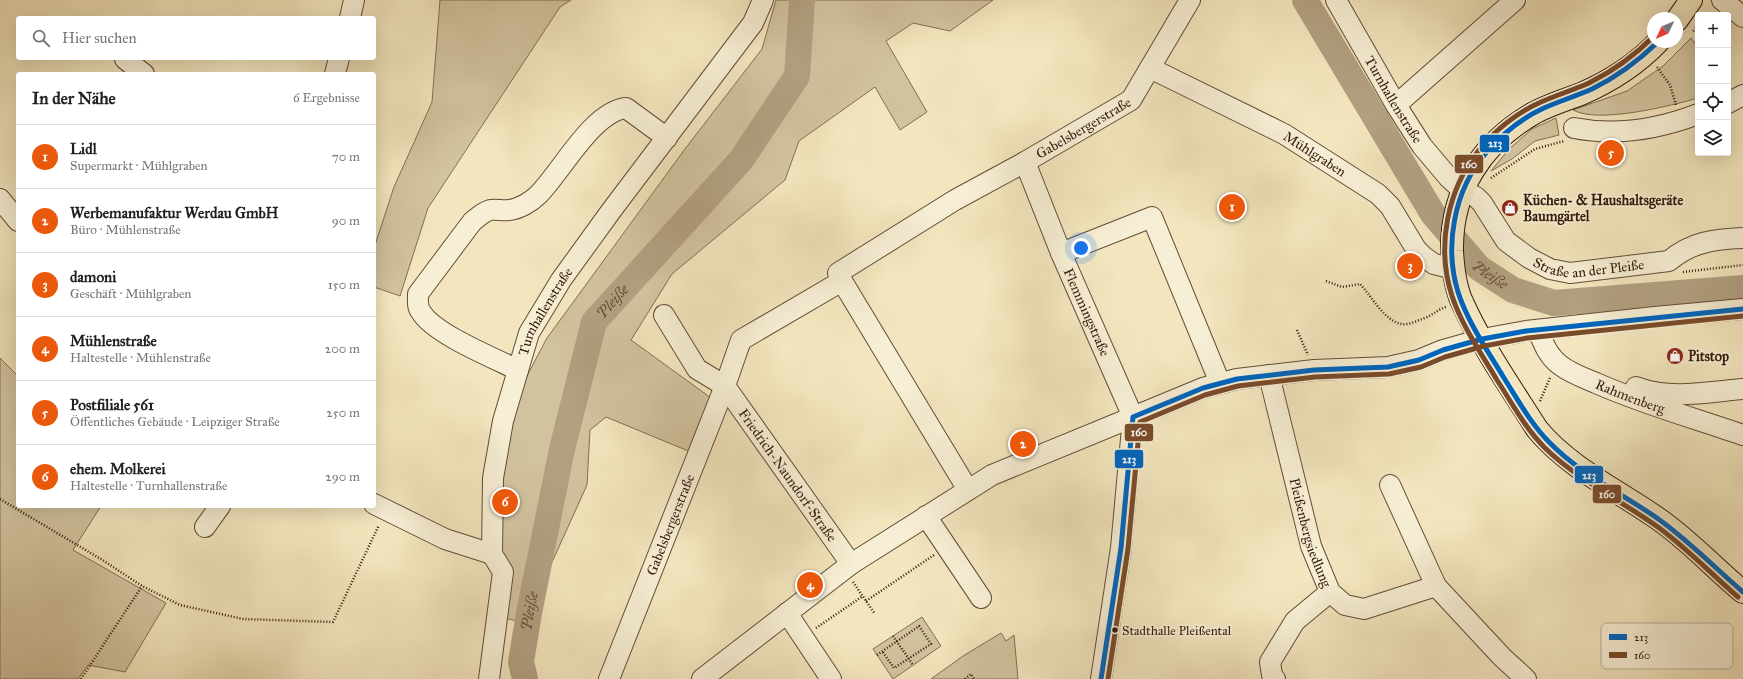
<!DOCTYPE html>
<html lang="de">
<head>
<meta charset="utf-8">
<style>
  body { margin:0; font-family:"IM FELL Great Primer",serif; background:#f6f6f6; color:#202124 }
  .controls { position:absolute; right:12px; top:12px; display:grid; overflow:hidden; border-radius:4px; box-shadow:0 4px 16px #0002 }
  .controls button { width:36px; height:36px; display:grid; place-items:center; padding:0; border:0; border-bottom:1px solid #e0e0e0; background:#fff; color:#202124; font:20px sans-serif }
  .compass { position:absolute; left:1647px; top:12px; width:36px; height:36px; border-radius:50%; background:#fff; box-shadow:0 4px 16px #0002; rotate:226deg }
  .you { position:absolute; left:1081px; top:248px; width:14px; height:14px; margin:-10px; border:3px solid #fff; border-radius:50%; background:#1a73e8; box-shadow:0 0 0 6px #1a73e833 }
  .badge { display:grid; place-items:center; width:26px; height:26px; border-radius:50%; background:#ea580c; color:#fff; font-size:13px; font-weight:700 }
  .pin { position:absolute; translate:-50% -50%; border:2px solid #fff; box-shadow:0 1px 4px #0006 }
  .list { margin:0; padding:0; list-style:none }
  h2 { display:flex; justify-content:space-between; align-items:center; height:52px; margin:0; padding:0 16px; font-size:17px }
  h2 small { font-size:13px; font-weight:400; color:#757577 }
  .list li { display:grid; grid-template-columns:26px 1fr auto; gap:12px; align-items:center; box-sizing:border-box; height:64px; padding:0 16px; border-top:1px solid #e0e0e0 }
  .list b { display:block; font-size:15px; white-space:nowrap }
  .list p { margin:0; font-size:13px; white-space:nowrap; color:#757577 }
  .list em { font-size:13px; font-style:normal; color:#757577 }
  .icon { flex:none; width:22px; height:22px; fill:none; stroke:currentColor; stroke-width:2; stroke-linecap:round; stroke-linejoin:round }
  .map { position:relative; flex:none; width:1743px; height:679px; overflow:hidden }
  .search { position:absolute; background:#fff; box-shadow:0 4px 16px #0002; left:16px; top:16px; width:360px; height:44px; display:flex; align-items:center; gap:10px; box-sizing:border-box; padding:0 14px; border-radius:4px; color:#757577; font-size:15px }
  .panel { position:absolute; background:#fff; box-shadow:0 4px 16px #0002; left:16px; top:72px; width:360px; height:436px; border-radius:4px }
  .map>svg:first-child { display:block }
  .green { fill:#d2c39f; stroke:#826e54 }
  .lines { fill:none; stroke-linecap:round; stroke-linejoin:round }
  .river { stroke:#b2a081; stroke-width:26 }
  .minor-casing { stroke:#634c37; stroke-width:22 }
  .major-casing { stroke:#33180a; stroke-width:24 }
  .path { stroke:#33180a; stroke-width:2.5; stroke-dasharray:1 2; stroke-linecap:butt }
  .minor { stroke:#f7efd5; stroke-width:20 }
  .major { stroke:#f3e6be; stroke-width:22 }
  .bus-1-casing { stroke:#f7efd5; stroke-width:8 }
  .bus-2-casing { stroke:#f7efd5; stroke-width:8 }
  .bus-1 { stroke:#0065bd; stroke-width:5 }
  .bus-2 { stroke:#7a4b2a; stroke-width:5 }
  .bus-dot { fill:#33180a; stroke:#f7efd5; stroke-width:1.5 }
  .labels { text-anchor:middle; stroke-width:3.5; stroke-linejoin:round; paint-order:stroke }
  .bus-label { font-size:13px; fill:#33180a; stroke:#f7efd5; text-anchor:start }
  .street-label { font-size:14px; fill:#33180a; stroke:#f7efd5 }
  .poi-label { font-size:14px; font-weight:bold; fill:#33180a; stroke:#f7efd5; text-anchor:start }
  .water-label { font-size:15px; font-style:italic; fill:#664e3a; stroke:#f7efd5 }
  .key { fill:#f7efd5; stroke:#bcae98; stroke-width:1 }
  .key-label { font-size:11px; fill:#33180a }
  .line-badge { stroke:#f7efd5; stroke-width:1.5 }
  .badge-label { font-size:11px; text-anchor:middle; font-weight:bold; fill:#fff }
</style>
</head>
<body>
<div class="map">
<svg width="1743" height="679" viewBox="0 0 1743 679">
  <rect width="100%" height="100%" fill="#f3e6be"/>
  <filter id="stains"><feTurbulence type="fractalNoise" baseFrequency=".005" numOctaves="4"/><feColorMatrix values="0 0 0 0 .2 0 0 0 0 .09 0 0 0 0 .02 0 0 0 .5 -.17"/></filter>
  <radialGradient id="worn" r=".72"><stop offset=".6" stop-color="#630" stop-opacity="0"/><stop offset="1" stop-color="#630" stop-opacity=".3"/></radialGradient>
  <!-- green -->
  <g class="green">
    <path d="M440 0H571L560 7 428 208 400 296 374 287V248L394 187 432 102Z"/>
    <path d="M776 0H993L950 31 913 23 886 41 927 112 900 130 875 87 799 141 785 180 672 274 631 340 718 403 698 455 606 417 590 430 587 485 529 613 528 624 497 616 503 421 547 338 685 149 762 49Z"/>
    <path d="M1691 38 1698 47V98C1670 106 1598 124 1573 110L1627 91 1663 66Z"/>
    <path d="M1556 118 1559 135 1535 141 1512 159 1491 171 1509 149 1532 129Z"/>
    <path d="M0 358 18 376V506H101L73 550 166 603 125 672 88 665 78 679H0Z"/>
    <path d="M922 617 941 646 893 679 873 649Z"/>
    <path d="M1001 633 1006 641 1014 635 1018 679H931L963 656Z"/>
  </g>
  <g class="lines">
    <!-- river -->
    <g class="river">
      <path id="s1" d="M1305 0 1433 214 1479 268 1513 290 1554 303 1743 288"/>
      <path id="s2" d="M525 679 521 662 529 613 562 449 594 322 741 160 797 76 802 0"/>
    </g>
    <!-- minor casing -->
    <g class="minor-casing">
      <g id="minor">
        <path id="s3" d="M1336 0 1396 105 1422 146 1449 178 1462 190 1476 197 1482 203 1506 241 1529 258 1550 269 1570 273 1669 261C1691 242 1715 239 1743 238"/>
        <path d="M1722 0 1743 17"/>
        <path d="M350 18 354 0"/>
        <path d="M125 59 144 74"/>
        <path id="s4" d="M1150 68 1284 134 1378 194 1390 206 1416 249 1424 257 1434 264 1454 269"/>
        <path d="M335 74 339 58"/>
        <path d="M1728 103 1743 95"/>
        <path d="M1396 105 1515 0"/>
        <path d="M1574 128C1615 136 1659 129 1698 114"/>
        <path d="M0 199 18 221"/>
        <path d="M1061 253 1152 217 1220 383"/>
        <path d="M842 281 968 490"/>
        <path id="s5" d="M664 315 697 369 725 386 851 564"/>
        <path id="s6" d="M1538 330C1543 343 1548 356 1560 365 1570 373 1584 378 1596 383 1643 404 1694 418 1743 435"/>
        <path d="M518 370C494 358 434 334 421 312 417 307 418 301 418 294L472 222C478 217 483 212 490 210 496 209 503 211 509 210 519 209 531 202 538 195 562 171 592 112 626 108L667 138"/>
        <path id="s7" d="M1269 375 1311 546 1330 592 1345 605 1364 609 1436 586 1502 657 1526 679"/>
        <path d="M1636 387C1670 400 1708 392 1743 389"/>
        <path d="M1390 485 1436 586"/>
        <path d="M374 504 445 539 492 554"/>
        <path d="M926 516 981 598"/>
        <path d="M205 527 220 506"/>
        <path d="M787 613 831 679"/>
        <path id="s8" d="M489 679 503 572 492 554 493 478 503 421 529 333 561 280 611 211 753 23 763 0"/>
        <path id="s9" d="M609 679 725 386 741 340 842 281 838 273 955 200 1025 162 1131 100 1190 0"/>
        <path d="M702 679 851 564 992 475 1133 417 1061 253 1025 162"/>
        <path d="M1101 679 1121 548 1133 417 1203 388 1237 379 1314 370 1388 367 1419 360 1443 350 1482 339 1526 331 1655 317 1743 309"/>
        <path d="M1275 679 1272 675 1270 662 1295 621 1330 592"/>
      </g>
    </g>
    <!-- major casing -->
    <g class="major-casing">
      <g id="major">
        <path d="M1677 20 1691 0"/>
        <path d="M1658 42C1636 65 1611 81 1581 94 1565 100 1549 105 1534 113 1482 143 1451 190 1452 251 1453 269 1455 288 1463 304 1483 348 1511 388 1537 429 1568 467 1617 490 1657 518 1688 539 1714 568 1743 592"/>
      </g>
    </g>
    <!-- path -->
    <g class="path">
      <path d="M1693 31 1698 26"/>
      <path d="M1657 67 1670 85 1676 105"/>
      <path d="M1491 178 1535 149 1564 141"/>
      <path d="M1683 272 1743 265"/>
      <path d="M1326 281 1342 287 1360 284C1372 296 1387 327 1407 324 1413 323 1419 320 1425 318 1433 315 1438 309 1446 307"/>
      <path d="M1297 330 1308 355"/>
      <path d="M1540 401 1550 378"/>
      <path d="M0 499 104 561 142 586 180 605 243 619 333 622 379 525"/>
      <path d="M853 582 875 614"/>
      <path d="M866 601 934 555"/>
      <path d="M816 628 863 596"/>
      <path d="M893 636 913 665"/>
      <path d="M877 655C891 645 905 636 919 626L931 644 894 668 882 651"/>
      <path d="M81 679 142 586"/>
      <path d="M965 679 971 674 974 679"/>
    </g>
    <!-- minor -->
    <use href="#minor" class="minor"/>
    <!-- major -->
    <use href="#major" class="major"/>
    <!-- bus-1 casing -->
    <g class="bus-1-casing">
      <g id="bus-1">
        <path d="M1658 42C1638 61 1617 77 1592 89 1576 96 1560 101 1544 108 1522 118 1502 134 1486 153 1454 190 1444 246 1458 292 1468 323 1488 351 1504 378 1518 400 1531 424 1549 442 1580 474 1621 493 1657 518 1688 540 1714 567 1743 592"/>
        <path d="M1101 679 1121 548 1133 417 1203 388 1237 379 1314 370 1388 367 1419 360 1443 350 1482 339 1526 331 1743 309"/>
      </g>
    </g>
    <!-- bus-2 casing -->
    <g class="bus-2-casing">
      <g id="bus-2">
        <path d="M1653 37C1634 56 1613 71 1589 83 1573 90 1557 95 1541 102 1518 112 1495 130 1479 150 1447 190 1436 247 1452 296 1462 326 1481 353 1497 380 1512 403 1525 428 1545 448 1577 479 1618 499 1655 525 1685 546 1710 573 1738 597"/>
        <path d="M1108 679 1128 549 1140 422 1205 395 1238 386 1315 377 1389 374 1421 367 1445 357 1484 346 1527 338 1743 316"/>
      </g>
    </g>
    <!-- bus-1 -->
    <use href="#bus-1" class="bus-1"/>
    <!-- bus-2 -->
    <use href="#bus-2" class="bus-2"/>
  </g>
  <!-- icons -->
  <defs>
    <g id="shop-disc" transform="scale(0.9)"><circle r="9.5" fill="#8f2418" stroke="#f7efd5"/><path d="M-5-2.5h2.3a2.7 3.5 0 0 1 5.4 0H5L5.5 6h-11ZM-1.5-2.5h3a1.5 2.3 0 0 0-3 0Z" fill="#fff"/></g>
  </defs>
  <g fill-rule="evenodd">
    <use href="#shop-disc" x="1510" y="208"/>
    <use href="#shop-disc" x="1675" y="356"/>
  </g>
  <!-- markers -->
  <circle class="bus-dot" cx="1115" cy="630" r="3.5"/>
  <g class="labels">
    <!-- bus labels -->
    <g class="bus-label">
      <text x="1122" y="635">Stadthalle Pleißental</text>
    </g>
    <!-- street labels -->
    <g class="street-label">
      <text dy="5" stroke="none"><textPath href="#s3" startOffset="115">Turnhallenstraße</textPath></text>
      <text dy="5" stroke="none"><textPath href="#s9" startOffset="775">Gabelsbergerstraße</textPath></text>
      <text dy="5" stroke="none"><textPath href="#s4" startOffset="186">Mühlgraben</textPath></text>
      <text dy="5" stroke="none"><textPath href="#s3" startOffset="389">Straße an der Pleiße</textPath></text>
      <text dy="5" stroke="none"><textPath href="#s8" startOffset="381">Turnhallenstraße</textPath></text>
      <text transform="translate(1087 312) rotate(66)" y="5">Flemmingstraße</text>
      <text dy="5" stroke="none"><textPath href="#s6" startOffset="119">Rahmenberg</textPath></text>
      <text dy="5" stroke="none"><textPath href="#s5" startOffset="205">Friedrich-Naundorf-Straße</textPath></text>
      <text dy="5" stroke="none"><textPath href="#s9" startOffset="166">Gabelsbergerstraße</textPath></text>
      <text dy="5" stroke="none"><textPath href="#s7" startOffset="163">Pleißenbergsiedlung</textPath></text>
    </g>
    <!-- poi labels -->
    <g class="poi-label">
      <text x="1523" y="205">Küchen- &amp; Haushaltsgeräte<tspan x="1523" dy="16">Baumgärtel</tspan></text>
      <text x="1688" y="361">Pitstop</text>
    </g>
    <!-- water labels -->
    <g class="water-label">
      <text dy="5" stroke="none"><textPath href="#s1" startOffset="333">Pleiße</textPath></text>
      <text dy="5" stroke="none"><textPath href="#s2" startOffset="393">Pleiße</textPath></text>
      <text dy="5" stroke="none"><textPath href="#s2" startOffset="69">Pleiße</textPath></text>
    </g>
  </g>
  <!-- legend -->
  <rect x="1601" y="623" width="132" height="46" rx="6" class="key"/>
  <rect x="1609" y="634" width="18" height="6" fill="#0065bd"/>
  <rect x="1609" y="652" width="18" height="6" fill="#7a4b2a"/>
  <g class="key-label">
    <text x="1634" y="641">213</text>
    <text x="1634" y="659">160</text>
  </g>
  <g class="line-badge">
    <rect x="1479" y="134" width="31" height="19" rx="4" fill="#0065bd"/>
    <rect x="1454" y="154" width="30" height="20" rx="4" fill="#7a4b2a"/>
    <rect x="1124" y="423" width="30" height="19" rx="4" fill="#7a4b2a"/>
    <rect x="1114" y="449" width="30" height="20" rx="4" fill="#0065bd"/>
    <rect x="1574" y="465" width="30" height="19" rx="4" fill="#0065bd"/>
    <rect x="1592" y="484" width="30" height="20" rx="4" fill="#7a4b2a"/>
  </g>
  <g class="badge-label">
    <text x="1495" y="147">213</text>
    <text x="1469" y="168">160</text>
    <text x="1139" y="436">160</text>
    <text x="1129" y="463">213</text>
    <text x="1589" y="479">213</text>
    <text x="1607" y="498">160</text>
  </g>
  <rect width="100%" height="100%" filter="url(#stains)"/>
  <rect width="100%" height="100%" fill="url(#worn)"/>
</svg>
<div class="controls">
<button>+</button>
<button>−</button>
<button><svg class="icon" aria-label="locate" viewBox="0 0 24 24"><circle cx="12" cy="12" r="6"/><path d="M12 2v4M12 18v4M2 12h4M18 12h4"/></svg></button>
<button><svg class="icon" aria-label="layers" viewBox="0 0 24 24"><path d="M12 4l9 5-9 5-9-5zM3 14l9 5 9-5"/></svg></button>
</div>
<svg class="compass" viewBox="-18 -18 36 36"><path d="M0-13l5 13h-10z" fill="#e53935"/><path d="M0 13l5-13h-10z" fill="#757577"/></svg>
<div class="you"></div>
<div class="pin badge" style="left:1232px;top:207px">1</div>
<div class="pin badge" style="left:1023px;top:444px">2</div>
<div class="pin badge" style="left:1410px;top:266px">3</div>
<div class="pin badge" style="left:810px;top:585px">4</div>
<div class="pin badge" style="left:1611px;top:153px">5</div>
<div class="pin badge" style="left:505px;top:502px">6</div>
<div class="search"><svg class="icon" aria-label="search" viewBox="0 0 24 24"><circle cx="10" cy="10" r="6"/><path d="M15 15l6 6"/></svg>Hier suchen</div>
<section class="panel">
<h2>In der Nähe<small>6 Ergebnisse</small></h2>
<ul class="list">
<li><span class="badge">1</span><div><b>Lidl</b><p>Supermarkt · Mühlgraben</p></div><em>70 m</em></li>
<li><span class="badge">2</span><div><b>Werbemanufaktur Werdau GmbH</b><p>Büro · Mühlenstraße</p></div><em>90 m</em></li>
<li><span class="badge">3</span><div><b>damoni</b><p>Geschäft · Mühlgraben</p></div><em>150 m</em></li>
<li><span class="badge">4</span><div><b>Mühlenstraße</b><p>Haltestelle · Mühlenstraße</p></div><em>200 m</em></li>
<li><span class="badge">5</span><div><b>Postfiliale 561</b><p>Öffentliches Gebäude · Leipziger Straße</p></div><em>250 m</em></li>
<li><span class="badge">6</span><div><b>ehem. Molkerei</b><p>Haltestelle · Turnhallenstraße</p></div><em>290 m</em></li>
</ul>
</section>
</div>
</body>
</html>
